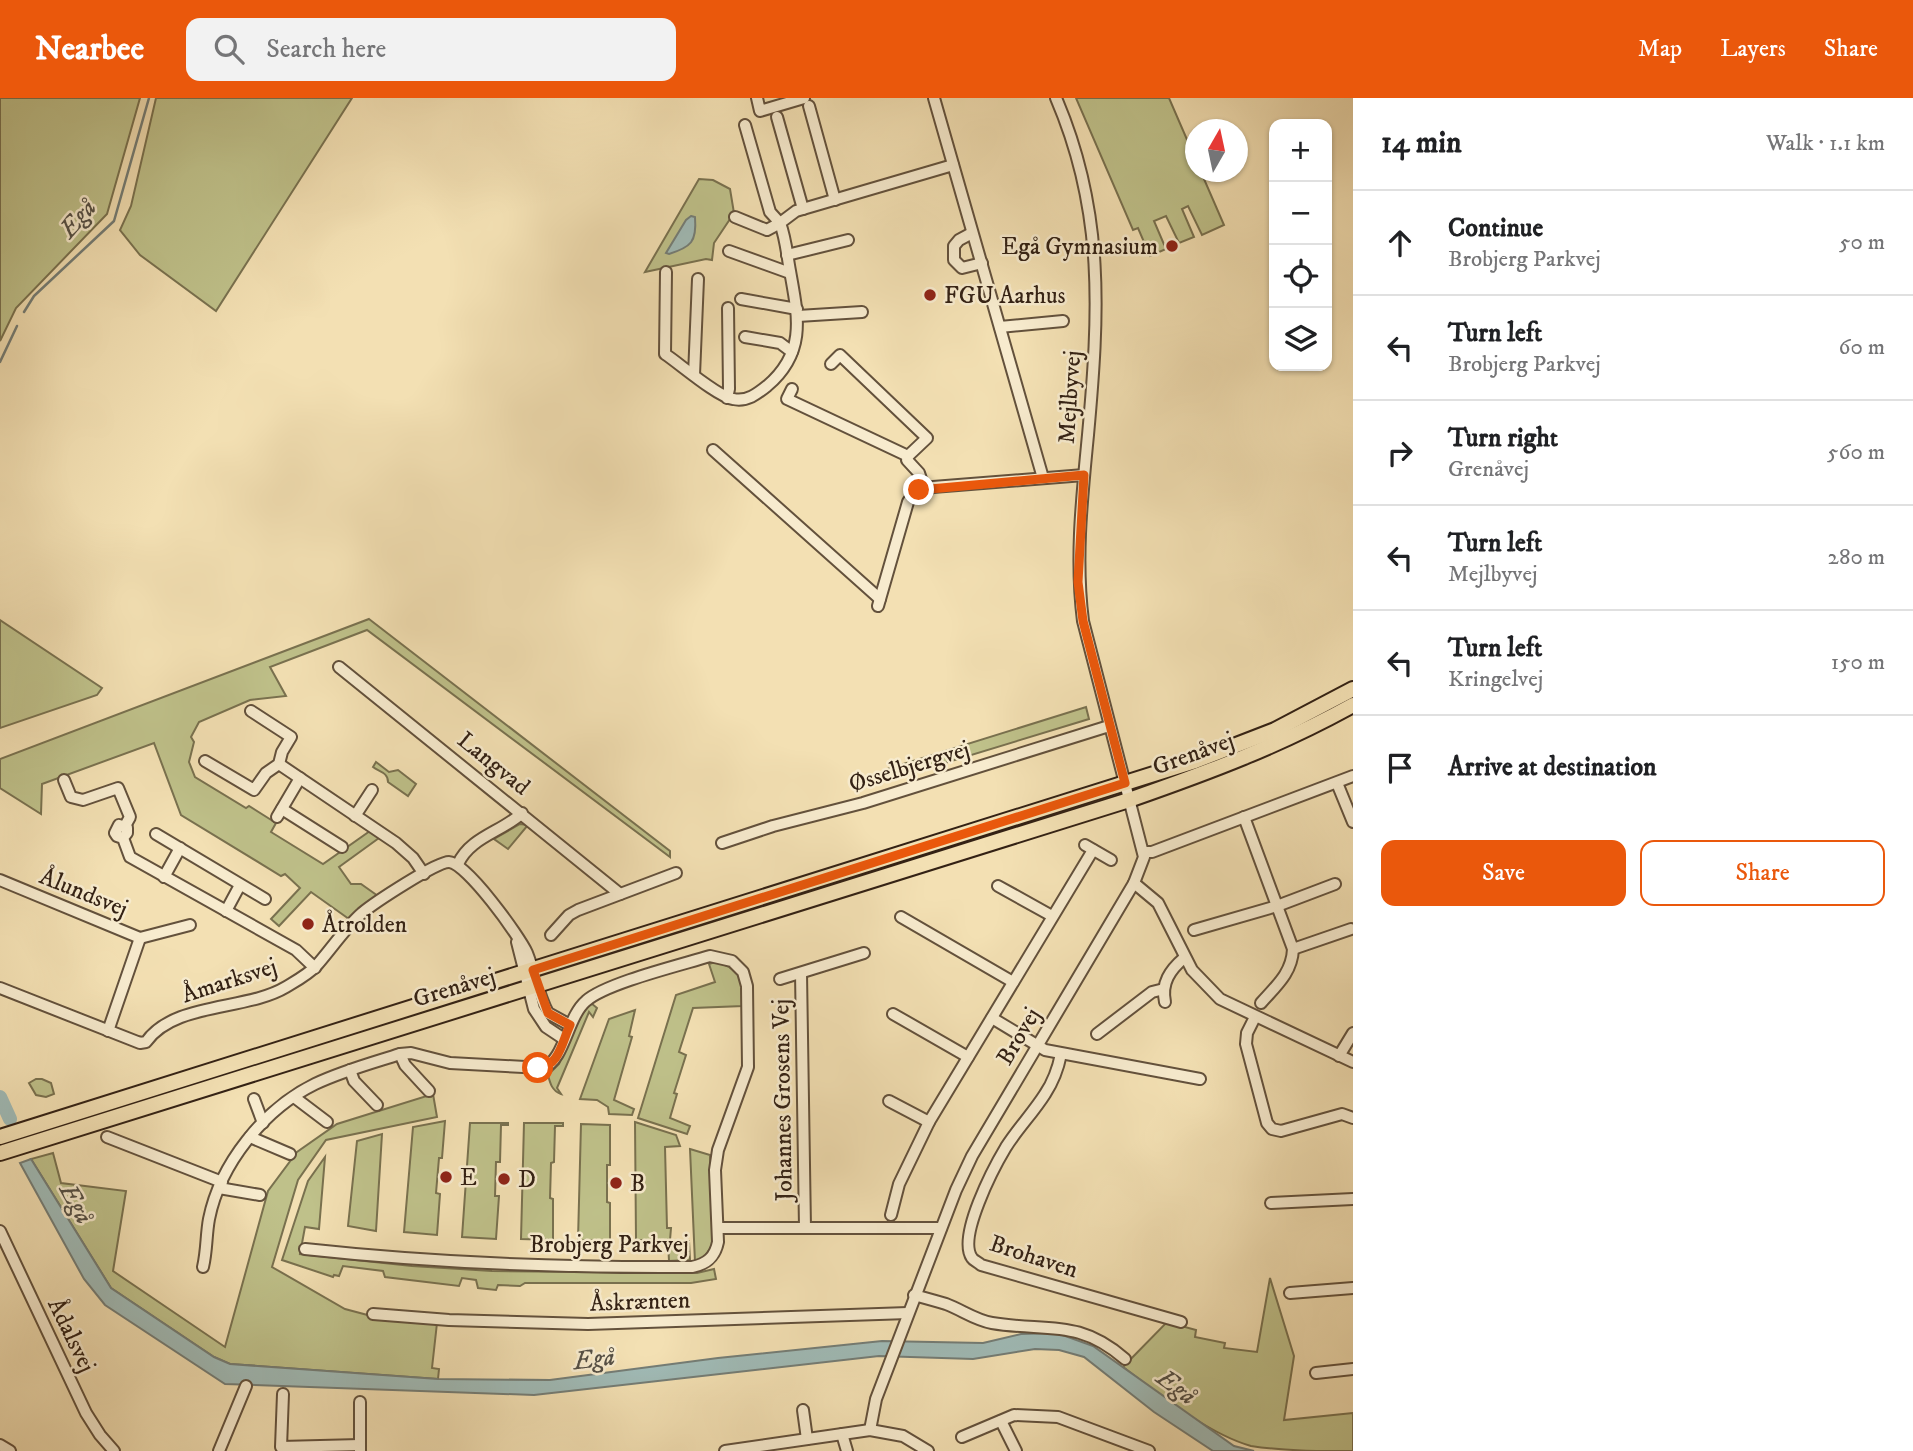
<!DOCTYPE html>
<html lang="en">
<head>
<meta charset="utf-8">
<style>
  body { margin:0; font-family:"IM FELL DW Pica",serif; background:#f2f2f2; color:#202124 }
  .controls { position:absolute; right:21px; top:21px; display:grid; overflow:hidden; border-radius:14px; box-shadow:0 2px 5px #0004 }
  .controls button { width:63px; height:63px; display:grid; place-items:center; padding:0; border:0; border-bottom:2px solid #e0e0e0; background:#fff; color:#202124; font:35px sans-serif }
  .compass { position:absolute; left:1185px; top:21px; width:63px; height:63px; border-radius:50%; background:#fff; box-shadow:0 2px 5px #0004; rotate:9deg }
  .stop { position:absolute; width:21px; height:21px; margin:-16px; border:5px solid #ea580c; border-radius:50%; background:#fff }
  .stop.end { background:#ea580c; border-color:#fff; box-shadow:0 2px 7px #0008 }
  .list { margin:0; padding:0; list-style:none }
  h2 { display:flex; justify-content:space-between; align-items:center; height:91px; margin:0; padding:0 28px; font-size:30px }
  h2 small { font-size:23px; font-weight:400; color:#757577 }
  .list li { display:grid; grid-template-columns:46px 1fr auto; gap:21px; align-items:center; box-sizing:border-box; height:105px; padding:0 28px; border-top:2px solid #e0e0e0 }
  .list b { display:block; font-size:26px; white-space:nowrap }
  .list p { margin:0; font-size:23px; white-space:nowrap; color:#757577 }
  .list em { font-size:23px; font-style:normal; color:#757577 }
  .actions { display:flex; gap:14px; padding:21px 28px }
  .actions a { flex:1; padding:16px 0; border:2px solid #ea580c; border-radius:14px; text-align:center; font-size:24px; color:#ea580c }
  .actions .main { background:#ea580c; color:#fff }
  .icon { flex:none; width:38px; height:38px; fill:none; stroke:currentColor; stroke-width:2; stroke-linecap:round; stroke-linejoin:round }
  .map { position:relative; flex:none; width:1353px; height:1353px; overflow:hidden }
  header { display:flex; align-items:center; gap:42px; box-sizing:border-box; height:98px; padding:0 35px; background:#ea580c; color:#fff }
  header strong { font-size:33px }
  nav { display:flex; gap:38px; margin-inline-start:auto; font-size:24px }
  .search { width:490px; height:63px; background:#f2f2f2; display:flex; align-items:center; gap:18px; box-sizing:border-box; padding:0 24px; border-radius:14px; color:#757577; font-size:26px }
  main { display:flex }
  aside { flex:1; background:#fff }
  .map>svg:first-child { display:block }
  .green { fill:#bfc18a; stroke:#79714f; stroke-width:2 }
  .water { fill:#a0bbb7; stroke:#747d76; stroke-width:2 }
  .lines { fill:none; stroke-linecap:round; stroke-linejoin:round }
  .stream { stroke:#747d76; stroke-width:2.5 }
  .river { stroke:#a0bbb7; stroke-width:14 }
  .minor-casing { stroke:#63513c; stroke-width:14 }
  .major-casing { stroke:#332114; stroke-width:18 }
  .minor { stroke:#f7ebce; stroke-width:10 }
  .major { stroke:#f3e0b3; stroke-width:14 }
  .route { stroke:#ea580c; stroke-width:9 }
  .poi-dot { fill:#8f2418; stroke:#f7ebce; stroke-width:2.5 }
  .labels { text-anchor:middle; stroke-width:5; stroke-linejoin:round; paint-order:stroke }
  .poi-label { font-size:24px; fill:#332114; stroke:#f7ebce; text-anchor:start }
  .street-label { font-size:24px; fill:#332114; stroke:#f7ebce }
  .water-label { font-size:26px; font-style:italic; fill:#544f45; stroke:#f7ebce }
</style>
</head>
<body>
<header>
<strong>Nearbee</strong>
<div class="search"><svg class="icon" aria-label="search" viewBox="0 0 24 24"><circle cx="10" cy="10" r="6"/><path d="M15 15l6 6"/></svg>Search here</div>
<nav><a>Map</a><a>Layers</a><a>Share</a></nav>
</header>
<main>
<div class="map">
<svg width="1353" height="1353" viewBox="0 0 1353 1353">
  <rect width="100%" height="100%" fill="#f3e0b3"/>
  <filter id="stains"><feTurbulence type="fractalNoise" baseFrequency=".00286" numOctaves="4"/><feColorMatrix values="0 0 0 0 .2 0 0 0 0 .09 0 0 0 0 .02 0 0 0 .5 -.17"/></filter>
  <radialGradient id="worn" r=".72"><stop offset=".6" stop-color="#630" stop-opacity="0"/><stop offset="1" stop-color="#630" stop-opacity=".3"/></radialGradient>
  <!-- green -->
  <g class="green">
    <path d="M0 0H140L107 116 16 210 0 243Z"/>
    <path d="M156 0H352L216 213 140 157 120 132 131 108Z"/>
    <path d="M1076 0H1169L1195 60 1196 74H1201L1224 127 1202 137 1188 108 1182 111 1194 139 1179 145 1166 118 1154 123 1166 151 1150 158 1138 130 1133 132Z"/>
    <path d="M699 81 713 82 730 91 734 115 714 145 712 162 706 161 645 174Z"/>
    <path d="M369 521 670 753V759L367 532 270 569 286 598 250 602 199 624 191 639 194 644 189 664 195 679 246 710 249 708 276 725 271 734 323 766 370 733 379 740 339 769 351 786H361L378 798 349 821 311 794 279 828 271 821 300 790 285 776 281 778 181 717 154 645 42 686 41 716 0 690V661Z"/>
    <path d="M0 522 102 590 97 597 0 630Z"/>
    <path d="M1086 609 1089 621 886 683 884 672Z"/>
    <path d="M376 664 389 674 398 672 416 686 408 698 388 684C388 674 379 674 373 669Z"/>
    <path d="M1108 696 1109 697 1022 726 991 738 547 879 546 877 637 848 696 826Z"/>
    <path d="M520 726 528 727 508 751 494 741Z"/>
    <path d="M715 864C743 870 742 883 743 908L693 910 679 954 686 957 674 995 677 996 670 1020 690 1028 687 1036 638 1020 676 897 715 884 709 866Z"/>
    <path d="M591 905 597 910 593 919 589 914 557 990 561 996C552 993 550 985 548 977L559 966 580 919Z"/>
    <path d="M635 912 629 938 632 939 614 1002 634 1011 632 1017 609 1016 608 1009 597 1002 580 1001 609 921Z"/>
    <path d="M36 981H42L51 985 54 996 46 999 36 997 29 985Z"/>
    <path d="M433 996 437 1019 326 1042 298 1082 272 1169 345 1211 375 1219 437 1225 432 1270 439 1271 438 1281 230 1266 214 1259 111 1190 31 1061 53 1055 61 1085 126 1093 113 1173 225 1249 268 1093 297 1054 337 1026Z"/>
    <path d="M445 1023 442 1060H439L436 1095 440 1096 437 1137 404 1134 413 1029Z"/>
    <path d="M635 1024 676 1037 680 1048 665 1049 667 1130H671L670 1142H636Z"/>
    <path d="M470 1025H508V1027H501L500 1064H496L495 1098H499L496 1141 462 1139Z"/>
    <path d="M524 1025H563V1028H555L554 1064 551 1065 550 1100 553 1101V1142L521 1141Z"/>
    <path d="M581 1026 610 1027V1067H607V1104L610 1105V1143L578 1142Z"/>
    <path d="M382 1036 376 1133 348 1128 357 1043Z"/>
    <path d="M690 1051 710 1057 713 1146 703 1161 695 1164Z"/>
    <path d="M325 1059 319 1131 305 1129 300 1156 412 1168 492 1173 697 1175 714 1171 716 1181 691 1185H525L520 1188 498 1187 496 1192 478 1190 476 1182 462 1180 459 1188 385 1179 383 1173 343 1168 339 1178 334 1177 333 1179 282 1162 308 1083Z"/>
    <path d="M668 1143H689L690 1162 669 1163Z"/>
    <path d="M1270 1180 1294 1258 1284 1322 1353 1315V1353C1320 1353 1283 1353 1251 1348 1208 1336 1159 1296 1123 1269L1167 1224 1196 1232 1195 1239 1225 1245 1224 1250 1257 1254Z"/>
  </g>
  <!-- water -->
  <g class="water">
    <path d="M691 118 695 119C697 144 691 149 669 156L666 155 686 122Z"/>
    <path d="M31 1061 111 1190 214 1259 230 1266 438 1281 550 1282 718 1260 882 1243 983 1245 1021 1236 1057 1235 1093 1248 1234 1348 1254 1353H1213L1154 1314 1084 1259 1059 1252 1035 1251 973 1261 879 1258 534 1297 225 1286 105 1207 84 1181 20 1065Z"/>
  </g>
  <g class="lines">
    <!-- stream -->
    <g class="stream">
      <path d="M24 214 34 198 114 123 149 0"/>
      <path d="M0 264 17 228"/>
    </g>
    <!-- river -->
    <path class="river" d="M0 999 10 1021"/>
    <!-- minor casing -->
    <g class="minor-casing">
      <g id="minor">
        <path d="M757 0 760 13 804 0"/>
        <path d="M934 0 1043 380"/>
        <path d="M809 8 835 102"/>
        <path d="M777 19 803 111"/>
        <path d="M735 119 767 132 780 125 770 114 745 27"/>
        <path d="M972 135 959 142 954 148V162L962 170 982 165"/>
        <path d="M729 153 790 175"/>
        <path d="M787 157 848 142"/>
        <path d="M666 174 665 256C680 266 718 299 733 301 747 304 757 296 767 288 807 254 798 218 790 173 787 157 786 141 780 125L796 113 953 67"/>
        <path d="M741 201 797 211"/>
        <path d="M798 218 862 214"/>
        <path d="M1000 229 1063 223"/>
        <path d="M745 239 780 245 792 254"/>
        <path d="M694 277 698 181"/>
        <path d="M792 291 787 301 908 358 927 340 840 257 831 266"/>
        <path d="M727 300 729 291 728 210"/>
        <path d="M713 352 880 501"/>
        <path d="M908 358 907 362 919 375 924 390"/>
        <path d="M878 508 908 404 914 395 933 389 1084 377"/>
        <path d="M339 569 620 796"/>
        <path d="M205 663 254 692 266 675 279 666 282 654 291 639 251 613"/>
        <path d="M279 666 396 745 413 760 424 776"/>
        <path d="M64 682 71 699 83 702 118 690 130 719 125 728"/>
        <path d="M1337 685 1353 724"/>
        <path d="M282 711 342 749"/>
        <path d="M355 718 372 692"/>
        <path d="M277 719 300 680"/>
        <path d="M1244 719 1293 851C1292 875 1276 888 1261 905"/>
        <path d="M156 736 265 801"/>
        <path d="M123 740 127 735V730L119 727 115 735 117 738 123 740 130 759 296 852 315 870"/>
        <path d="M722 745 773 728 863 705 1109 628"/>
        <path d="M1085 747 1111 762"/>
        <path d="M1144 754H1152L1353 678"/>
        <path d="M458 766C470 739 502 734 522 715"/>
        <path d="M164 779 180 750"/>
        <path d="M0 782 140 840 108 933"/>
        <path d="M1134 785 1158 805 1192 872 1220 901 1353 964"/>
        <path d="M998 788 1052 818"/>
        <path d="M226 813 240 787"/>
        <path d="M901 819 1013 884"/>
        <path d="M1194 832 1277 808 1335 786"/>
        <path d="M551 837 569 817 578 812 676 775"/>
        <path d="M140 840 190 827"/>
        <path d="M517 844 534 911 546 929 564 941"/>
        <path d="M1293 851 1351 831"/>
        <path d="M801 875 805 1130"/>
        <path d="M780 881 864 855"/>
        <path d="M0 890 140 945 146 944C174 904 246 913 286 889 296 883 309 876 317 867 332 850 345 830 362 815 374 805 436 764 449 764 466 764 520 839 527 855 535 875 538 897 548 915L570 927"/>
        <path d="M1165 904C1161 885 1170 872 1184 860"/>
        <path d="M893 916 968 959"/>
        <path d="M1255 919 1247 935 1246 946 1267 1025 1272 1031 1281 1033 1342 1016 1353 1020"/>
        <path d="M992 920 1045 952 1200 981"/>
        <path d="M1097 936 1152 894 1164 891"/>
        <path d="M400 956 405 967 429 993"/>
        <path d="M1061 956C1058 971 1053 984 1045 996 1033 1015 1018 1030 1006 1049 994 1069 957 1139 972 1160 974 1163 978 1164 981 1167L1181 1224"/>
        <path d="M1339 958 1353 935"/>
        <path d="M350 972 354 983 377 1007"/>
        <path d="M294 999 327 1024"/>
        <path d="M254 1001 263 1025"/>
        <path d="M889 1003 929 1024"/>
        <path d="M107 1039 222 1084"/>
        <path d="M250 1039 290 1056"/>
        <path d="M219 1090 260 1097"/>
        <path d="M1271 1105 1353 1101"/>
        <path d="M891 1117 899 1086 929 1024 1093 752"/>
        <path d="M718 1130H941"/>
        <path d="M0 1133 86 1315 100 1337 114 1353"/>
        <path d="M203 1169C207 1152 206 1137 209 1121 220 1066 264 1011 315 986 342 973 372 965 400 956L411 955 450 965 543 970C565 962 567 919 586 903 606 885 681 867 710 858L732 863 743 874 747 888 748 969 718 1052 715 1072 718 1144C715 1159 707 1166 692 1169 562 1170 434 1165 305 1151"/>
        <path d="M1290 1195 1353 1190"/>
        <path d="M914 1197C925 1200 936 1203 946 1206 962 1212 975 1222 992 1225 1046 1234 1078 1220 1125 1261"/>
        <path d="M373 1216 449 1222 588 1226 908 1215"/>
        <path d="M1316 1275 1353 1271"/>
        <path d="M283 1296 281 1349 360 1347"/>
        <path d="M803 1312 807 1341"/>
        <path d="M1001 1323 1016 1353"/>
        <path d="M870 1332 876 1301 956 1092 972 1058 1134 785 1144 759 1083 523C1075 461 1082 399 1088 337 1099 216 1105 114 1056 0"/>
        <path d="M842 1336 847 1353"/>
        <path d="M962 1339 1014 1317 1058 1319 1149 1353"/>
        <path d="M0 1347 10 1353"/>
        <path d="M219 1353 246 1288"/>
        <path d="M360 1353V1304"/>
        <path d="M725 1353 870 1332 903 1338 928 1353"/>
      </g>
    </g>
    <!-- major casing -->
    <g class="major-casing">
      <g id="major">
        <path d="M0 1039 1195 663 1275 632 1353 591"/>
        <path d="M0 1055 1129 702C1209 674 1279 648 1353 607"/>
      </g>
    </g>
    <!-- minor -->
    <use href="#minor" class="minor"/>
    <!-- major -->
    <use href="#major" class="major"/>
  </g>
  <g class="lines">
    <!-- route -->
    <path class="route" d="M538 970C559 969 562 944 570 927L548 915 533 872 1125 685 1083 523 1078 484 1084 377 919 392"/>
  </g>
  <!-- markers -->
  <g class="poi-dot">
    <circle cx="1172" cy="148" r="7"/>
    <circle cx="930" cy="197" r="7"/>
    <circle cx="308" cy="826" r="7"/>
    <circle cx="446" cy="1079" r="7"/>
    <circle cx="504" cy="1081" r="7"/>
    <circle cx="616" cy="1085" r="7"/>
  </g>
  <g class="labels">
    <!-- poi labels -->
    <g class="poi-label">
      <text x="1158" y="156" text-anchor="end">Egå Gymnasium</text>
      <text x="944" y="205">FGU Aarhus</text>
      <text x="322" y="834">Åtrolden</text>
      <text x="460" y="1087">E</text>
      <text x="518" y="1089">D</text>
      <text x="630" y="1093">B</text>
    </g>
    <!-- street labels -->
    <g class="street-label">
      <text transform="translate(1069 299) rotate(-86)" y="8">Mejlbyvej</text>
      <text transform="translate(1193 655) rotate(-20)" y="8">Grenåvej</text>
      <text transform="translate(494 665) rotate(39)" y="8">Langvad</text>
      <text transform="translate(909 668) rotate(-17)" y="8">Øsselbjergvej</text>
      <text transform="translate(84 794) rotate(22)" y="8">Ålundsvej</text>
      <text transform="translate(229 882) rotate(-18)" y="8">Åmarksvej</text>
      <text transform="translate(454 889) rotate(-17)" y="8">Grenåvej</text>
      <text transform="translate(1018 938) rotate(-59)" y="8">Brovej</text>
      <text transform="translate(782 1002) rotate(-91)" y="8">Johannes Grosens Vej</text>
      <text x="609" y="1154">Brobjerg Parkvej</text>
      <text transform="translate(1034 1158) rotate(18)" y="8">Brohaven</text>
      <text transform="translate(640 1203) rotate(-2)" y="8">Åskrænten</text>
      <text transform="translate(72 1237) rotate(64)" y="8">Ådalsvej</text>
    </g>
    <!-- water labels -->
    <g class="water-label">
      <text transform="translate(77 120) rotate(-49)" y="9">Egå</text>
      <text transform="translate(77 1105) rotate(61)" y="9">Egå</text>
      <text transform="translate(594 1260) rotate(-7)" y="9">Egå</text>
      <text transform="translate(1177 1288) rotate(36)" y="9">Egå</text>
    </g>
  </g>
  <rect width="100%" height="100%" filter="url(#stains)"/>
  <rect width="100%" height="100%" fill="url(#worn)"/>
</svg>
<div class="controls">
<button>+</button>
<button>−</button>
<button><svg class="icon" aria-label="locate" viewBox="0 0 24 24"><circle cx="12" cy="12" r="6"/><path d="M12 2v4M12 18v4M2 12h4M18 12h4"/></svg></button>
<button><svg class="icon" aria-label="layers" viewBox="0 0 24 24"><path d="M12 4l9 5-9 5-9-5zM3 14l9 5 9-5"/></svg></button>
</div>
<svg class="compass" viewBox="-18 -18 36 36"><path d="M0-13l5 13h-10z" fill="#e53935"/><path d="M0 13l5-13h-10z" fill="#757577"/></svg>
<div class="stop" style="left:538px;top:970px"></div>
<div class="stop end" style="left:919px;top:392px"></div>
</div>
<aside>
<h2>14 min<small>Walk · 1.1 km</small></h2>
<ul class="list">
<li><svg class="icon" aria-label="ahead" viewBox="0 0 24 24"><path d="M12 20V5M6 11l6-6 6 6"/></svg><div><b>Continue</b><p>Brobjerg Parkvej</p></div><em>50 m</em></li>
<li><svg class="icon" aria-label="left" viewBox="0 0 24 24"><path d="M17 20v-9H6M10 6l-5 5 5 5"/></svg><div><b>Turn left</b><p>Brobjerg Parkvej</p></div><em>60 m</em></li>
<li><svg class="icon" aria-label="right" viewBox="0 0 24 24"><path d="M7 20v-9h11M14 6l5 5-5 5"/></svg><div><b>Turn right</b><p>Grenåvej</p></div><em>560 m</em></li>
<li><svg class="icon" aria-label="left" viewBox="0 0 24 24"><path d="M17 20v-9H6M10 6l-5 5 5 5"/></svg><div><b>Turn left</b><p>Mejlbyvej</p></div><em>280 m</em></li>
<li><svg class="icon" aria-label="left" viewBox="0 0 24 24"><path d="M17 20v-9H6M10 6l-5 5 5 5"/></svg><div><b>Turn left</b><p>Kringelvej</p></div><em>150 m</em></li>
<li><svg class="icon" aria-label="arrive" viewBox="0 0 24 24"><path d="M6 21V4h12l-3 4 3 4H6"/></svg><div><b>Arrive at destination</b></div></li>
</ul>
<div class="actions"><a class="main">Save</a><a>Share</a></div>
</aside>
</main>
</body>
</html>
